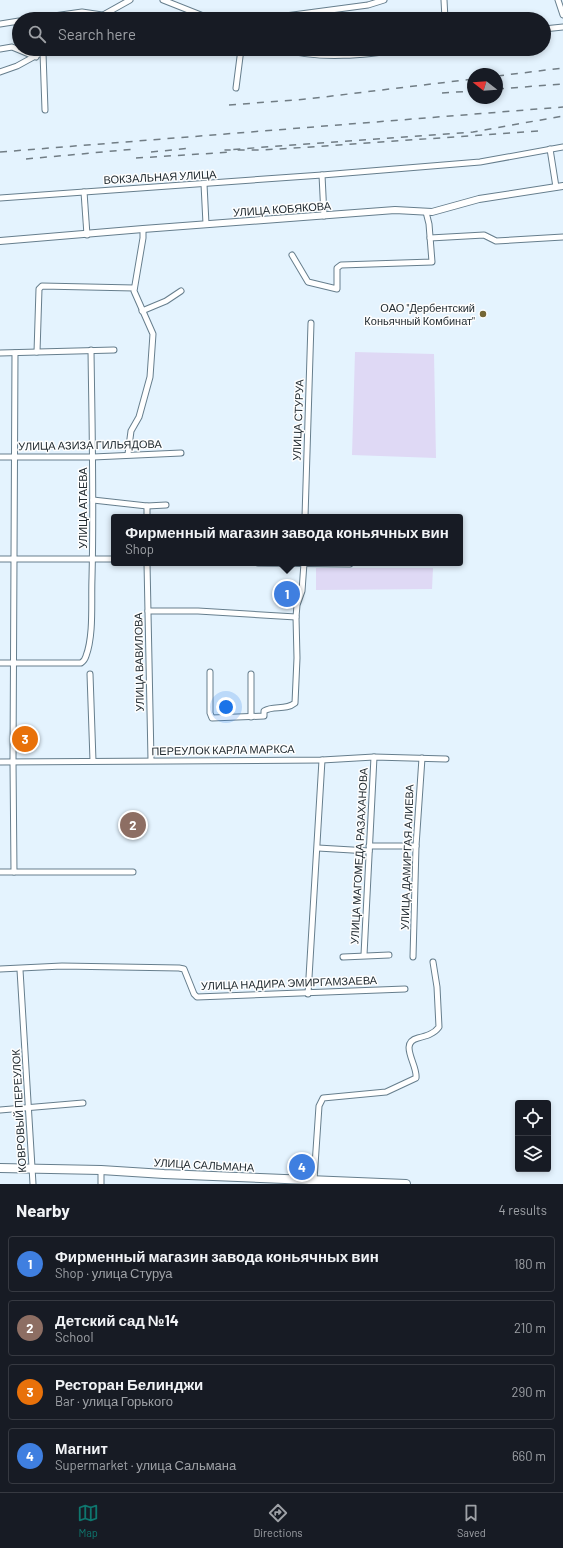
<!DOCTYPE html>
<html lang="en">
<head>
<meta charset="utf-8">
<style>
  body { margin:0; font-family:Barlow,sans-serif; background:#20242c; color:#f1f3f6 }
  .controls { position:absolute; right:12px; bottom:12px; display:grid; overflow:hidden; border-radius:4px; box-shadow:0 2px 6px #0003 }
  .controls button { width:36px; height:36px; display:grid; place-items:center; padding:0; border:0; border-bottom:1px solid #363941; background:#171b24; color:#f1f3f6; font:20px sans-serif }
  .compass { position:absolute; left:467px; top:68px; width:36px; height:36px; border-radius:50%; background:#171b24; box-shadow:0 2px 6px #0003; rotate:287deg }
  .you { position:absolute; left:226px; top:707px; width:14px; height:14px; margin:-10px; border:3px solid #fff; border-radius:50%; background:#1a73e8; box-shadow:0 0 0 6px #1a73e833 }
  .badge { display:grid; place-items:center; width:26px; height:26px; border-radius:50%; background:#0f766e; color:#fff; font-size:13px; font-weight:700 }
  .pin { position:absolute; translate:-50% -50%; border:2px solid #fff; box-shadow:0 1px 4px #0006 }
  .popup { position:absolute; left:111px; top:514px; width:352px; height:52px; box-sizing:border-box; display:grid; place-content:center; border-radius:4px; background:#171b24; filter:drop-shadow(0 1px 3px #0005); font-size:13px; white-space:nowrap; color:#9ea1a6 }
  .popup b { font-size:15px; color:#f1f3f6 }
  .popup::after { content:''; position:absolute; left:50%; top:100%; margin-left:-8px; border:8px solid transparent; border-top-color:#171b24 }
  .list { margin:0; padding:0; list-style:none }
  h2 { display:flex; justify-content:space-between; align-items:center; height:52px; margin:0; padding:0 16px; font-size:17px }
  h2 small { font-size:13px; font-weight:400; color:#9ea1a6 }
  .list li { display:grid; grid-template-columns:26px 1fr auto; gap:12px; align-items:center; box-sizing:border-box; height:56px; margin:0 8px 8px; padding:0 8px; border:1px solid #363941; border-radius:4px }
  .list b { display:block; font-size:15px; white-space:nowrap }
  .list p { margin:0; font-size:13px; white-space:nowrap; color:#9ea1a6 }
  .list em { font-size:13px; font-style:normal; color:#9ea1a6 }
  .icon { flex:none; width:22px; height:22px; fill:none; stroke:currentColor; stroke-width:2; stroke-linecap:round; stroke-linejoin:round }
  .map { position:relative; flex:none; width:563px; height:1184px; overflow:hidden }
  .search { position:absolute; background:#171b24; box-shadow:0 2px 6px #0003; left:12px; right:12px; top:12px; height:44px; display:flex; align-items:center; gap:10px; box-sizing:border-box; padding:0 14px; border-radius:22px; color:#9ea1a6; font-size:15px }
  .sheet { height:308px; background:#171b24 }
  nav { display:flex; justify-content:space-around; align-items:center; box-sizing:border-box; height:56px; border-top:1px solid #363941; background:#171b24; font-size:11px; color:#9ea1a6 }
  nav a { display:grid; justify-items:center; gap:2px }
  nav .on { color:#0f766e }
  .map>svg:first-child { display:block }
  .green { fill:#dfd9f5 }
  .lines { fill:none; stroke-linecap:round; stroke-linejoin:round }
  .minor-casing { stroke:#667e8d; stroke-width:7 }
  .tertiary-casing { stroke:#667e8d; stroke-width:8 }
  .primary-casing { stroke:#667e8d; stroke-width:10 }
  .minor { stroke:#fff; stroke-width:5 }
  .tertiary { stroke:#fff; stroke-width:6 }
  .primary { stroke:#fff; stroke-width:8 }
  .rail { stroke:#717d85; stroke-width:1.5; stroke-dasharray:7 7; stroke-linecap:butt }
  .poi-dot { fill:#756634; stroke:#fefefe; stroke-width:1.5 }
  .labels { text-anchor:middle; stroke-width:3; stroke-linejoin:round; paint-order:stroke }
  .street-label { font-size:11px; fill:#222c32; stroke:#fefefe }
  .poi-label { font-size:11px; fill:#222c32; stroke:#fefefe; text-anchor:end }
</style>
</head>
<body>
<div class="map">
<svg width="563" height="1184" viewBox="0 0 563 1184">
  <rect width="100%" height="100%" fill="#e4f3fe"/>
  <!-- green -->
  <g class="green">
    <path d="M355 352 434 354 436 458 352 455Z"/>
    <path d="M316 568H433L432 589 316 590Z"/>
  </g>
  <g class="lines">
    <!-- minor casing -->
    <g class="minor-casing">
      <g id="minor">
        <path d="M163 0 211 19"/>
        <path d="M444 0 445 19"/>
        <path d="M558 0 563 15"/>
        <path d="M33 19 82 12 102 15"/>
        <path d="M96 19 130 0"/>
        <path d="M263 19 368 5 384 0"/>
        <path d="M0 24 19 21"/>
        <path d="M544 29 563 27"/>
        <path d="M0 49 12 47 36 57"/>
        <path d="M282 49C321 60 365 55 405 49"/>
        <path d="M43 53 45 110"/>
        <path d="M0 72 17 66 48 49"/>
        <path d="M236 88 241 49"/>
        <path d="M550 149 556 187"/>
        <path d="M322 175 480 162 563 147"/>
        <path d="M204 184 206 224"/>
        <path d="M84 192 87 235"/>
        <path d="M0 198 322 175 324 216"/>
        <path d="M430 238 484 235 496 241 563 237"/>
        <path d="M292 255 308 282 337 289V268L341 265 432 262 429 224 426 212"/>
        <path d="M142 311 166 301 181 291"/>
        <path d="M37 352 39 289 42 286 134 288"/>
        <path d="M0 353 114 350"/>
        <path d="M128 454 131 431 139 417 150 377 153 334 134 291 143 238V229"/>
        <path d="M0 457H93L181 453"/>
        <path d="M93 500 147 506 166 505"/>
        <path d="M147 517V506"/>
        <path d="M305 517 311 323"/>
        <path d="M0 559H114"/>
        <path d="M147 563 151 760"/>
        <path d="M258 563 350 564"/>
        <path d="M148 611H198L296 617"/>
        <path d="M0 663H81C84 661 85 660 86 656 94 635 91 601 92 578 94 502 92 426 91 350"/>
        <path d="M210 672V713L212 718 264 716V711C274 705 285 711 295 703L297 658 296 617 297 605 302 591 304 563"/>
        <path d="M90 674 93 761"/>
        <path d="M251 674V717"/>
        <path d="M0 762 322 760 374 757 446 759"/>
        <path d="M369 846H416"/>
        <path d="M318 848 369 851"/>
        <path d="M0 872H133"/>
        <path d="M14 872 13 762 15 353"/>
        <path d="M364 955 374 757"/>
        <path d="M343 957 389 955"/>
        <path d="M413 957 416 846 422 758"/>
        <path d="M0 969 62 966 179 968 184 969 194 994 197 997 405 989"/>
        <path d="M20 970 33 1184"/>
        <path d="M308 994 322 760"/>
        <path d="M0 1110 83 1103"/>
        <path d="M101 1170V1184"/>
        <path d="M314 1180 319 1106 323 1098 386 1092 416 1078C418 1065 398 1043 418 1038 426 1036 434 1034 439 1027L437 987 433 962"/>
      </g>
    </g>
    <!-- tertiary casing -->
    <g class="tertiary-casing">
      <path id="tertiary" d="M0 241 143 229 395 210 432 212 479 199 563 186"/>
    </g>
    <!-- primary casing -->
    <g class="primary-casing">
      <path id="primary" d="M0 1168 101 1170 164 1174 406 1184"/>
    </g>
    <!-- minor -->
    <use href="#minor" class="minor"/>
    <!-- tertiary -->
    <use href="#tertiary" class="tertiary"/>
    <!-- primary -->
    <use href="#primary" class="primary"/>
    <!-- rail -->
    <g class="rail">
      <path d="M497 76 563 68"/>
      <path d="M497 89 563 84"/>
      <path d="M442 93 473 91"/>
      <path d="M229 105 307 99 473 79"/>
      <path d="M538 131 311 147 261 150H225L473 132 563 116"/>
      <path d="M0 152 563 107"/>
      <path d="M151 152 192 148"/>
      <path d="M136 158 232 152"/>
      <path d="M26 159 135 149"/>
    </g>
  </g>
  <!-- markers -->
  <circle class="poi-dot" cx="483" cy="314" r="4"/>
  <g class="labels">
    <!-- street labels -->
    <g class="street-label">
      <text transform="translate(160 177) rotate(-3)" y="4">ВОКЗАЛЬНАЯ УЛИЦА</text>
      <text transform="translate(282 209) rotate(-4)" y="4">УЛИЦА КОБЯКОВА</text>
      <text transform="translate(298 420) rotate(-88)" y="4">УЛИЦА СТУРУА</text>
      <text transform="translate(90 445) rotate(-1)" y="4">УЛИЦА АЗИЗА ГИЛЬЯДОВА</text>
      <text transform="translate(83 508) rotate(-90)" y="4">УЛИЦА АТАЕВА</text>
      <text transform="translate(139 662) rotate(-91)" y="4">УЛИЦА ВАВИЛОВА</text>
      <text transform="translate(223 750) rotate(-1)" y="4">ПЕРЕУЛОК КАРЛА МАРКСА</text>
      <text transform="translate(359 856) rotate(-87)" y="4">УЛИЦА МАГОМЕДА РАЗАХАНОВА</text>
      <text transform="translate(407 857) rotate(-88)" y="4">УЛИЦА ДАМИРГАЯ АЛИЕВА</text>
      <text transform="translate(289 983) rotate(-2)" y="4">УЛИЦА НАДИРА ЭМИРГАМЗАЕВА</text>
      <text transform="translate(19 1111) rotate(-93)" y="4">КОВРОВЫЙ ПЕРЕУЛОК</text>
      <text transform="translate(204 1165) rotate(3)" y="4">УЛИЦА САЛЬМАНА</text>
    </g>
    <!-- poi labels -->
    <g class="poi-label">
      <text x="475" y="312">ОАО "Дербентский<tspan x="475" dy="13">Коньячный Комбинат"</tspan></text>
    </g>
  </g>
</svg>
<div class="controls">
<button><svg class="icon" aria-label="locate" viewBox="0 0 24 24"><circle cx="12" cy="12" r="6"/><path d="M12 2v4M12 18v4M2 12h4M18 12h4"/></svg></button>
<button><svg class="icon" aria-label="layers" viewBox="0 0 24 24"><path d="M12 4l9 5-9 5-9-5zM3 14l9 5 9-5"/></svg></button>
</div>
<svg class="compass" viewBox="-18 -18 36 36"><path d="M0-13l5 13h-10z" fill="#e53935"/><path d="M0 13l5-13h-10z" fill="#9ea1a6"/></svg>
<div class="you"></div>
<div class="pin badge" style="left:287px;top:594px;background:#3f7fe0">1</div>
<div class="popup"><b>Фирменный магазин завода коньячных вин</b>Shop</div>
<div class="pin badge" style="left:133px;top:825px;background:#8d6e63">2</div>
<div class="pin badge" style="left:25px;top:739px;background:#e8710a">3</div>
<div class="pin badge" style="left:302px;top:1167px;background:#3f7fe0">4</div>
<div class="search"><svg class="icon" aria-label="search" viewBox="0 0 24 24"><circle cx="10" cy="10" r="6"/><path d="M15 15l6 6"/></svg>Search here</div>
</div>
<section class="sheet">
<h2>Nearby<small>4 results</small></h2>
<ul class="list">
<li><span class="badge" style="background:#3f7fe0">1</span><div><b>Фирменный магазин завода коньячных вин</b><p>Shop · улица Стуруа</p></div><em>180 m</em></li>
<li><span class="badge" style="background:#8d6e63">2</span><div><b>Детский сад №14</b><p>School</p></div><em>210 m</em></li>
<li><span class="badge" style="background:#e8710a">3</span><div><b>Ресторан Белинджи</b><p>Bar · улица Горького</p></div><em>290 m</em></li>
<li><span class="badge" style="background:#3f7fe0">4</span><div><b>Магнит</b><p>Supermarket · улица Сальмана</p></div><em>660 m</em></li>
</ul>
</section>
<nav>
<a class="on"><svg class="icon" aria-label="map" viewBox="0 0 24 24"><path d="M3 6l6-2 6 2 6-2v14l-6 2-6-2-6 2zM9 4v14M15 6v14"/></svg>Map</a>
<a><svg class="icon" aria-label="directions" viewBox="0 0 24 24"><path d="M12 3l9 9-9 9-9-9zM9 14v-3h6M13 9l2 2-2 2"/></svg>Directions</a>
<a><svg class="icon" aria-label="saved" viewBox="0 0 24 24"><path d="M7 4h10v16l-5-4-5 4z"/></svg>Saved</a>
</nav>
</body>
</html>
